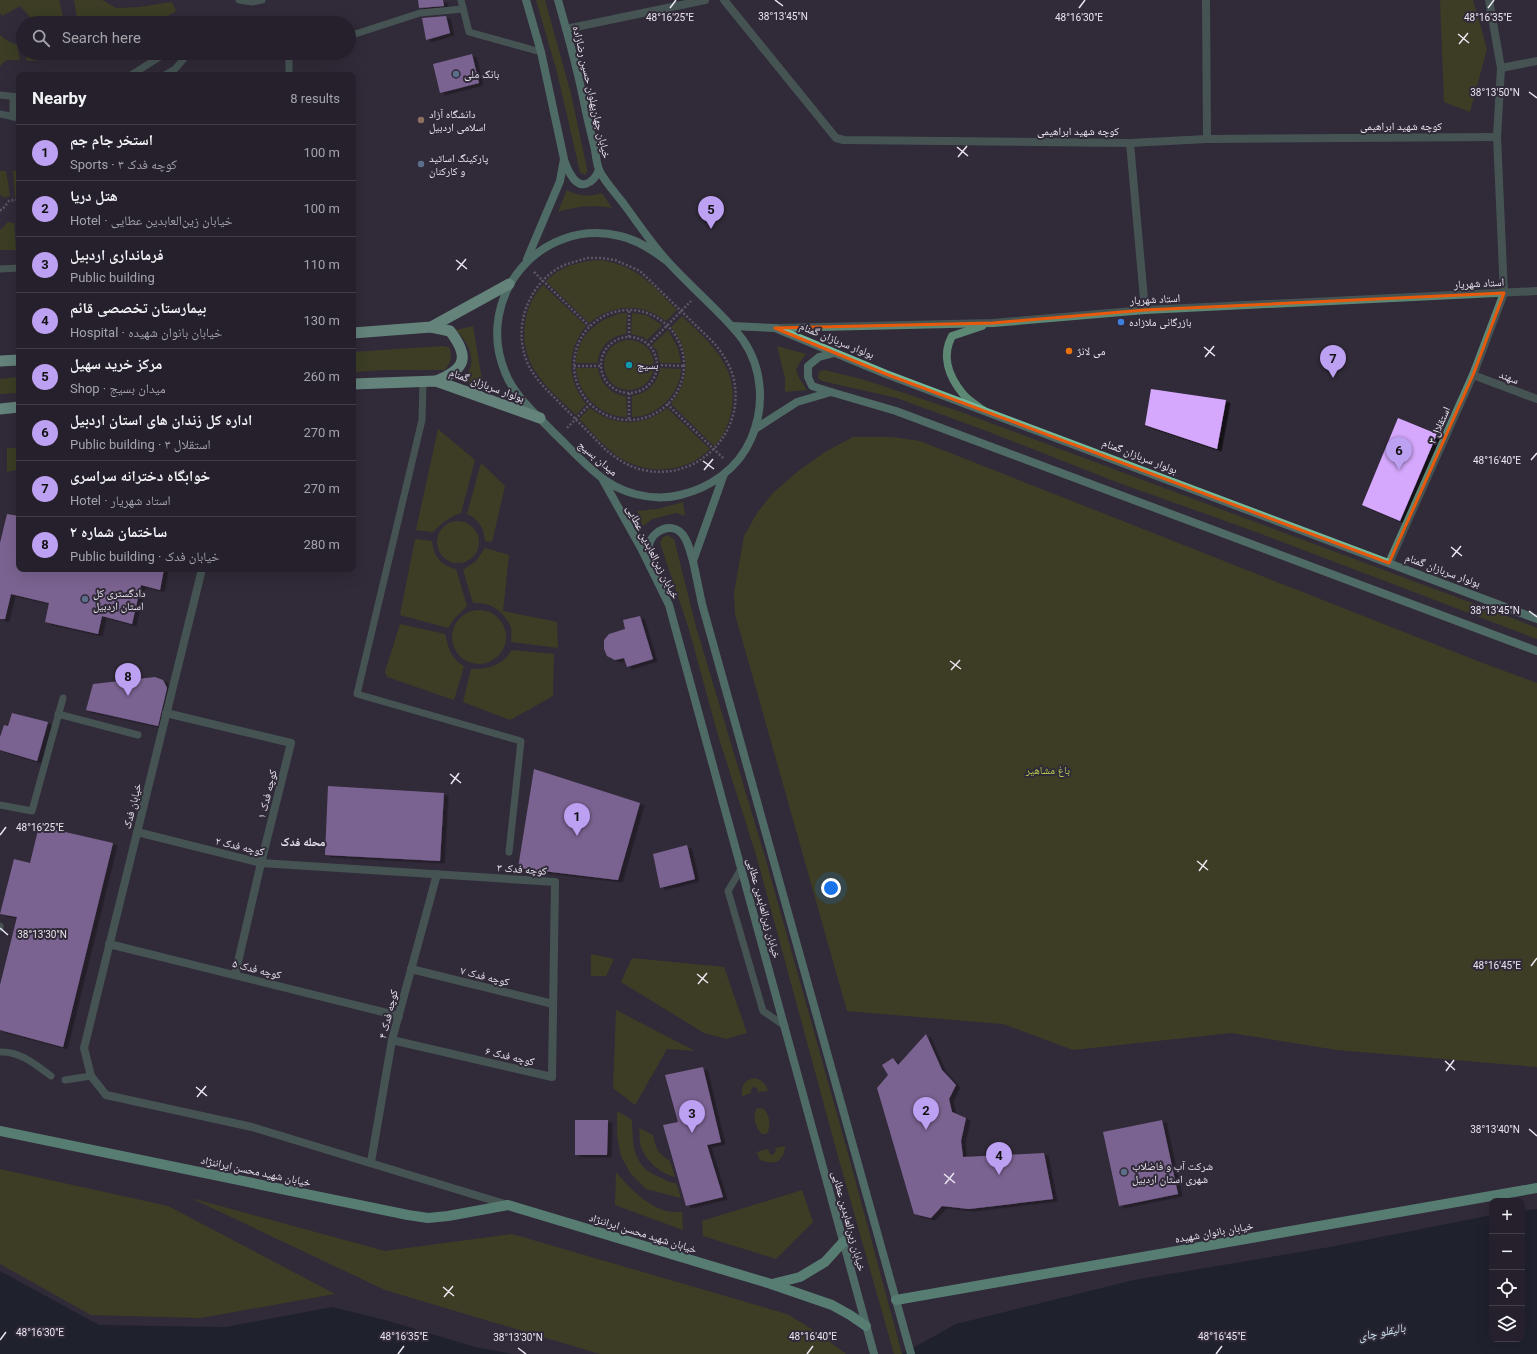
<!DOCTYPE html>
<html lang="en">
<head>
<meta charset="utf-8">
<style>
  body { margin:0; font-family:Roboto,"Noto Naskh Arabic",sans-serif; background:#312d37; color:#f1f3f6 }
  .controls { position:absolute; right:12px; bottom:12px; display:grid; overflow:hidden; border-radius:8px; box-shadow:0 4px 16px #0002 }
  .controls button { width:36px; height:36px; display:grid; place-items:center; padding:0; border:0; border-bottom:1px solid #423e47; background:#25202b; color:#f1f3f6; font:20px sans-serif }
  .you { position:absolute; left:831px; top:888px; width:14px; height:14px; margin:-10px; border:3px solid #fff; border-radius:50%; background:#1a73e8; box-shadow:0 0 0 6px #1a73e833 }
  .badge { display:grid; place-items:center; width:26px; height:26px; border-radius:50%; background:#bca0f2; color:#111; font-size:13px; font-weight:700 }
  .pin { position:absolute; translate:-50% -33px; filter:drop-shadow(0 1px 2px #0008) }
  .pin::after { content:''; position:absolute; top:21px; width:14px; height:12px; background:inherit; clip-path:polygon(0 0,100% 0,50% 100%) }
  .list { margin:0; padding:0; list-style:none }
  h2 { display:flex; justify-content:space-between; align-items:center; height:52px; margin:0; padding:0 16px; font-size:17px }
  h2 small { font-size:13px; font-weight:400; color:#a3a3a9 }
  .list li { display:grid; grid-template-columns:26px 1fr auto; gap:12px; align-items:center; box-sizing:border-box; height:56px; padding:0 16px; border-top:1px solid #423e47 }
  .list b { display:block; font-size:15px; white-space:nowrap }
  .list p { margin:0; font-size:13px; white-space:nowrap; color:#a3a3a9 }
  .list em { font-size:13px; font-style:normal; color:#a3a3a9 }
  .icon { flex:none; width:22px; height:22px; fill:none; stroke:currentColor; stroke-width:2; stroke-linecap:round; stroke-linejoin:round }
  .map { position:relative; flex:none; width:1537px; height:1354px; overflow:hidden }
  .search { position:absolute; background:#25202b; box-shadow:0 4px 16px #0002; left:16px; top:16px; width:340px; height:44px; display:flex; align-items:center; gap:10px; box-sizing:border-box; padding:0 14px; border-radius:22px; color:#a3a3a9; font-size:15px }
  .panel { position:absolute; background:#25202b; box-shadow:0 4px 16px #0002; left:16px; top:72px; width:340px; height:500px; border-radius:8px }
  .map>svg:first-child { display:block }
  .green { fill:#4a560c }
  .water { fill:#09181f }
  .building { fill:#d5a8fd; filter:url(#shadow) }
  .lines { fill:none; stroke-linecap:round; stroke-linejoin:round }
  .path { stroke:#908a96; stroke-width:2.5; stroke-dasharray:2 2; stroke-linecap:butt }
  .service { stroke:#5d8874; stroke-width:7 }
  .minor { stroke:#5d8874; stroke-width:8 }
  .secondary { stroke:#74bb9c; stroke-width:8 }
  .primary { stroke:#85e2bb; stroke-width:10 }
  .trunk { stroke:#a1efcd; stroke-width:11 }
  .marked { fill:none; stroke:#e8590c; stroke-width:3; stroke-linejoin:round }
  .ticks { fill:none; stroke:#eae5ef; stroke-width:1.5 }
  .service-dot { fill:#5c6f8a; stroke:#312a39; stroke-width:1.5 }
  .education-dot { fill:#8d6e63; stroke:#312a39; stroke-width:1.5 }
  .shop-dot { fill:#3f7fe0; stroke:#312a39; stroke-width:1.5 }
  .food-dot { fill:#e8710a; stroke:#312a39; stroke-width:1.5 }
  .culture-dot { fill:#0f9aa8; stroke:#312a39; stroke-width:1.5 }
  .labels { text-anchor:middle; stroke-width:4; stroke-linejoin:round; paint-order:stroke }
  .poi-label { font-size:11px; fill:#eae5ef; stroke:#312a39; text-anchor:start }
  .street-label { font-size:11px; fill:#eae5ef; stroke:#312a39 }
  .park-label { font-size:11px; fill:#b8d04f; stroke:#312a39 }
  .neighbourhood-label { font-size:12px; font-weight:bold; fill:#eae5ef; stroke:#312a39 }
  .water-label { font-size:12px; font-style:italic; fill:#cee7f3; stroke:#312a39 }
  .ticks-label { font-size:10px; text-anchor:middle; fill:#eae5ef; stroke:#312a39; stroke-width:4; stroke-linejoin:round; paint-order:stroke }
</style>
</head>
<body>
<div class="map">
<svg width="1537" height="1354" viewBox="0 0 1537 1354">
  <defs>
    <filter id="shadow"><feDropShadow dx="4.5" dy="2.5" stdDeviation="0" flood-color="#0009"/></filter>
  </defs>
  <rect width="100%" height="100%" fill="#312a39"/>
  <!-- green -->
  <g class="green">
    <path d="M0 0H59L63 17 36 23 20 6 2 16 0 13Z"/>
    <path d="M74 0H102L116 8 139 7 172 2 176 11 156 23H78Z"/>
    <path d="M536 0H545L571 94 587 169V172L585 175 580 172 557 72Z"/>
    <path d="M1440 0H1473L1487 49 1470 112 1444 102Z"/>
    <path d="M0 35 8 41 17 45 20 60H6L0 66Z"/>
    <path d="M25 53H68L62 59 27 61Z"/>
    <path d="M0 171H6L10 196 5 198 0 195Z"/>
    <path d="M13 171H19V197H15Z"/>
    <path d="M567 190C579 197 589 197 602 193L612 208C594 205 575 206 558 212Z"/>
    <path d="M8 222 14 223 16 250H0V230Z"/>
    <path d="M601 260C639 267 651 284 677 310L666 321C642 302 612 304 589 323L546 281C561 266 580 261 601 260Z"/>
    <path d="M543 285 586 326C566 351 567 380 586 404L576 415C563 402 548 390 538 375 518 349 520 309 543 285Z"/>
    <path d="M623 313H627L626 334C611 335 598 348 598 363H576C576 336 599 318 623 313Z"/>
    <path d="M632 313 646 315 662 325 647 340 643 337 631 334Z"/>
    <path d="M682 316C711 344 741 368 731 413 728 425 723 438 714 446L671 404C690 381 691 351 671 327Z"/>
    <path d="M473 326 483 386 462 382C479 363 471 346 456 330Z"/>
    <path d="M668 330 678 348 681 363H660L657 351 652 345Z"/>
    <circle cx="629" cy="365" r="25"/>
    <path d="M442 346 449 347C453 357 451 362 445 370H386L353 372V352Z"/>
    <path d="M777 346 806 354 800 362 796 370 799 378 807 390 785 392V378Z"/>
    <path d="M576 368H598C600 383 611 395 626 396L627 417C600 417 578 394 576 368Z"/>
    <path d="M660 368 681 369C681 394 656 417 632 417V396C647 394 658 383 660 368Z"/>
    <path d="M824 370 865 380 961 412 1512 618 1537 628V639L1259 533 1119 483 984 430 897 398 822 381 818 378 819 372Z"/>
    <path d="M19 377V393L0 394V379Z"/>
    <path d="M590 408C614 427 643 427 667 408L710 449C686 473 648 476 619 457 604 447 592 432 579 419Z"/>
    <path d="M438 429 475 460 461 513C449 517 442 523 433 532L416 530Z"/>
    <path d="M853 437H892L920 441 1480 662 1537 683V1067L1337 1050 1231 1033 1073 1050 1003 1024 847 1011 735 614 734 593 744 536 757 513 773 493 797 472 825 452Z"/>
    <path d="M7 448H19V469L7 472Z"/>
    <path d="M481 463 505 486 492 542 485 541C484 528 479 519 467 514Z"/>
    <path d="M683 502 685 516 676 513 652 519 643 526 637 511 658 509Z"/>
    <circle cx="458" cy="542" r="21"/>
    <path d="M668 535 674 539 696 627 765 857 849 1157 902 1354H894L839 1160 757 858 718 735 688 626 663 552 660 543 663 537Z"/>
    <path d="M415 539 432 541C434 558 441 565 456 569L467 606 455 618 448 628 400 615Z"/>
    <path d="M485 548 509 555 503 611 557 622 558 648 511 642C511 637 512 632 511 627 507 617 496 606 486 604 482 603 477 603 473 603L463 570 476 561Z"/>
    <circle cx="479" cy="637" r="27"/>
    <path d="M400 624 445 634C449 649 450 658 464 666L454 700 387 677 385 672Z"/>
    <path d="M512 650 554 654 553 696 510 720 463 702 471 669C490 669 501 666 512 650Z"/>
    <path d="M591 954 614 959 606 976H591Z"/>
    <path d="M632 958 724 967 747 1033 726 1039 704 1033 621 982Z"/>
    <path d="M616 1010 695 1051 667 1049 635 1105 613 1088Z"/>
    <path d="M755 1078C762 1080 766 1084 768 1091L758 1092 757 1088 753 1087 751 1090V1093L742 1096C741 1086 744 1080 755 1078Z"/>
    <path d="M757 1108 764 1109C770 1117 771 1125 767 1134H762C755 1126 752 1118 757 1108Z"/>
    <path d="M617 1111 632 1120C633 1145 632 1166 659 1177 665 1180 670 1183 676 1183L681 1198 646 1189 631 1174 621 1156 617 1135Z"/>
    <path d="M639 1128 653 1135C656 1148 657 1153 670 1161L675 1177C660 1173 647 1162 641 1147 639 1141 640 1134 639 1128Z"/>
    <path d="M785 1146C784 1163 773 1166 759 1159L757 1152 768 1149 770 1154 773 1155 776 1151 775 1148Z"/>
    <path d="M0 1169 168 1206 335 1294 200 1318 91 1315 0 1264Z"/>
    <path d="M616 1172C629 1188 646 1205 666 1211 671 1212 677 1212 682 1212L683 1230 615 1205Z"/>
    <path d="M802 1190 813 1222 776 1259 703 1236 702 1221Z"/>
    <path d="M191 1198 385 1251 512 1234 787 1314 815 1331 846 1354H600L385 1290Z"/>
  </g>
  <!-- water -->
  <g class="water">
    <path d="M1537 1209V1354H902L956 1324 1134 1280 1330 1247 1492 1215V1339H1522V1211Z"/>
    <path d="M0 1271 99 1325 226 1327 332 1307 385 1320 475 1347 512 1354H0Z"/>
  </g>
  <!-- building -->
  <g class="building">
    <path d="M418 0H443L444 6 419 8Z"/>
    <path d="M446 16 450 33 426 40 422 18Z"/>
    <path d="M472 54 479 83 440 93 433 64Z"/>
    <path d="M1151 389 1226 400 1217 449 1145 425Z"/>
    <path d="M1398 418 1437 434 1400 521 1362 505Z"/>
    <path d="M7 514 19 516V569H164L160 590 141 585 132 624 102 616 98 634 45 622 49 603 11 594 5 619H0V543Z"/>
    <path d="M640 616 653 659 627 667 624 658 615 660 607 656 604 649V640L609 634 625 629 623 620Z"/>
    <path d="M155 677 163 680 167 688 158 726 86 710 93 684Z"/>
    <path d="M12 713 48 722 37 761 0 750V737L4 725 8 726Z"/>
    <path d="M534 769 640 803 618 880 518 868Z"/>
    <path d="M328 786 444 793 440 861 325 855Z"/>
    <path d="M39 826 113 843 63 1047 0 1030V985L17 917 0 914 14 859 30 863Z"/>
    <path d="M687 845 695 879 660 888 653 854Z"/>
    <path d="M926 1034 942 1070 956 1085 949 1099 952 1112 966 1118 961 1141 963 1157 1044 1153 1053 1199 969 1209 942 1206 931 1218 914 1214 877 1088 888 1075 882 1065 893 1058 898 1065Z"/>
    <path d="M703 1067 721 1142 707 1145 723 1197 686 1206 663 1125 678 1122 665 1075Z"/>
    <path d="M575 1120H608L607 1155H575Z"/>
    <path d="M1162 1120 1178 1194 1119 1206 1103 1132Z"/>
  </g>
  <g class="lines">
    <!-- path -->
    <g class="path">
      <path d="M0 210H2L9 201 19 199"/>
      <path d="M587 258H601L615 260 640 271 714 343C723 354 731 366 734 380 745 434 697 482 643 470 629 467 617 459 606 450L544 387C538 380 532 373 528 364 512 329 527 286 560 267 569 263 578 261 587 258Z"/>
      <path d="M534 272 589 326"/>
      <circle cx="629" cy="365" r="55"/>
      <path d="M629 337V310"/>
      <circle cx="629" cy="365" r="28"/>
      <path d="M648 345 691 301"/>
      <path d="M657 365 683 366"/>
      <path d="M574 366H601"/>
      <path d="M629 393V420"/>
      <path d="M667 404 723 458"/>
      <path d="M567 428 590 404"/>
    </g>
    <!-- service -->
    <g class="service">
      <path d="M239 0 252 2 262 0"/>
      <path d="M461 0 469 32 541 52"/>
      <path d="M349 36 420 13 463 9"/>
      <path d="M281 53 289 55 295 53"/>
      <path d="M131 75 166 53"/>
      <path d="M165 75 175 69 189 53"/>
      <path d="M289 75V55"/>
      <path d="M0 95 19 97"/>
      <path d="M13 97V117"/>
      <path d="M0 114 19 118"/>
      <path d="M0 269 19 268"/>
      <path d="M423 382 422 420 357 694 521 741 509 852"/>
      <path d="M58 714 138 735"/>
      <path d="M0 805 32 811 63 698"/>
      <path d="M741 869 728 891 763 1011 785 1026"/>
      <path d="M0 926V928"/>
      <path d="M0 1052C20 1051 36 1065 51 1076"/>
      <path d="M65 1080 91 1076"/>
    </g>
    <!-- minor -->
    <g class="minor">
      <path d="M724 0 836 138 844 140 1130 143 1207 139 1497 137"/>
      <path d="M1206 0 1207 139"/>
      <path d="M566 29 705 0"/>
      <path d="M1501 68 1537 61"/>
      <path d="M1130 143 1145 310"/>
      <path d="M982 326 952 336C941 356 949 377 963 394 968 400 976 405 983 410"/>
      <path d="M775 328 993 323 1145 310 1537 291"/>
      <path d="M1473 375 1537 399"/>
      <path d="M1389 563 1473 375 1504 293 1497 137 1501 68 1489 0"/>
      <path d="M202 569 84 1048 91 1076 106 1095 252 1127 508 1205"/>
      <path d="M166 713 291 743 261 863 235 975"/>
      <path d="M137 832 261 863 555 882 552 1077 392 1040"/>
      <path d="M109 944 399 1016"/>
      <path d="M411 969 553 1004"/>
      <path d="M371 1162 392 1040 437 874"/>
    </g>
    <!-- secondary -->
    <g class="secondary">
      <path d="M526 0 541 52 564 159 560 181 527 259"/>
      <path d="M558 0C568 35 578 71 585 107 588 122 592 136 595 150 596 157 597 166 600 172 606 183 618 196 626 207 640 226 654 247 670 264 685 280 701 295 717 311 726 320 735 329 743 340 763 369 765 407 751 439 738 469 710 488 680 495 651 502 619 493 597 474 581 461 568 446 553 432 536 414 514 396 505 372 474 297 540 217 620 236 638 240 653 250 668 262"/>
      <path d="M564 160C566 165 568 171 571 175 580 191 593 184 599 170"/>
      <path d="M732 326 775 328 886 374 1537 619"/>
      <path d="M831 392 812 386 808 377V366L819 357 834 353"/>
      <path d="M755 429 797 402 831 392 896 411 1537 651"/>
      <path d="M724 474 693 561 702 604 911 1354"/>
      <path d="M603 480 641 548 669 605 874 1354"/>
      <path d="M649 560C649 556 648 549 649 545 652 530 673 521 683 535 689 543 690 552 693 561"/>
    </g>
    <!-- primary -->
    <g class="primary">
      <path d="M0 1131 408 1215 428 1218 448 1216 508 1205 771 1284 832 1305 850 1315 866 1326"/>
      <path d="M772 1284 800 1277 825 1262 844 1241"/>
      <path d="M896 1300 1537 1188"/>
    </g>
    <!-- trunk -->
    <g class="trunk">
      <path d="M431 327 450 331C470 357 466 369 436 381"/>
      <path d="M353 333 431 327 509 284"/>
      <path d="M0 361 19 360"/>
      <path d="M353 384 436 381 540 418"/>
      <path d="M0 409 19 407"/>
    </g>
  </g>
  <!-- marked area -->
  <path d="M0 0H1537V1354H0ZM1504 293 1473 375 1389 563 886 374 775 328 993 323 1145 310Z" fill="#312a39" fill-opacity=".55" fill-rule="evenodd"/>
  <path class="marked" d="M1504 293 1473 375 1389 563 886 374 775 328 993 323 1145 310Z"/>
  <!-- ticks -->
  <path class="ticks" d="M775 0 783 6M670 8 676 0M1079 8 1085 0M1488 8 1494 0M1458 34 1469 43M1459 44 1468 33M1529 92 1537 98M957 147 968 156M958 157 967 146M456 260 467 269M457 270 466 259M1204 347 1215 356M1205 357 1214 346M1531 460 1537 453M703 461 714 469M704 470 713 459M1451 547 1462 556M1452 557 1461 546M1529 611 1537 617M950 661 961 669M951 670 960 660M450 774 461 783M451 784 459 773M0 835 6 827M1197 861 1208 870M1199 871 1207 860M0 928 8 935M1531 966 1537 958M697 974 708 983M698 984 707 973M1445 1061 1455 1070M1446 1071 1454 1060M196 1087 207 1096M197 1097 206 1086M1529 1129 1537 1136M944 1174 955 1183M945 1184 954 1173M443 1287 454 1296M444 1297 453 1286M0 1340 6 1332M518 1348 526 1354M398 1354 404 1346M807 1354 813 1346M1216 1354 1222 1346"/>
  <!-- markers -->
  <g class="service-dot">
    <circle cx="456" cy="74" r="4"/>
    <circle cx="421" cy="164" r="4"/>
    <circle cx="85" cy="599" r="4"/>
    <circle cx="1124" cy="1172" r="4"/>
  </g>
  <circle class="education-dot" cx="421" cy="120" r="4"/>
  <circle class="shop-dot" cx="1121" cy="322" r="4"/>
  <circle class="food-dot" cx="1069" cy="351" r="4"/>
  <circle class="culture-dot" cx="629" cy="365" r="4"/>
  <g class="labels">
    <!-- poi labels -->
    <g class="poi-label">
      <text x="464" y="78">بانک ملی</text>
      <text x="429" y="118">دانشگاه آزاد<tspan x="429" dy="13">اسلامی اردبیل</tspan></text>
      <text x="429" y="162">پارکینگ اساتید<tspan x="429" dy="13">و کارکنان</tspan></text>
      <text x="1129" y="326">بازرگانی ملازاده</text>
      <text x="1077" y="355">می لانژ</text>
      <text x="637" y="369">بسیج</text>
      <text x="93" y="597">دادگستری کل<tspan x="93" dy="13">استان اردبیل</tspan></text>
      <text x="1132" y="1170">شرکت آب و فاضلاب<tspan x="1132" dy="13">شهری استان اردبیل</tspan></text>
    </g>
    <!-- street labels -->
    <g class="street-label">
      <text transform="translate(592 92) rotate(77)" y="4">خیابان جهان‌پهلوان حسین رضا‌زاده</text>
      <text x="1401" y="130">کوچه شهید ابراهیمی</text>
      <text x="1078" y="135">کوچه شهید ابراهیمی</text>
      <text transform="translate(1479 283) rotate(-3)" y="4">استاد شهریار</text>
      <text transform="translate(1155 299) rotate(-3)" y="4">استاد شهریار</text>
      <text transform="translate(837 340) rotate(22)" y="4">بولوار سربازان گمنام</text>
      <text transform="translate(1509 377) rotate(20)" y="4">سهند</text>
      <text transform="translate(487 385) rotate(20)" y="4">بولوار سربازان گمنام</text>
      <text transform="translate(1439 425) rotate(-66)" y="4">استقلال ۳</text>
      <text transform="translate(1140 456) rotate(21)" y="4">بولوار سربازان گمنام</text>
      <text transform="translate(598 458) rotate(40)" y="4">میدان بسیج</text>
      <text transform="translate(653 552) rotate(63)" y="4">خیابان زین‌العابدین عطایی</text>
      <text transform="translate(1443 570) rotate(20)" y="4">بولوار سربازان گمنام</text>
      <text transform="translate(267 794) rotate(-76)" y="4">کوچه فدک ۱</text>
      <text transform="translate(132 806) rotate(-76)" y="4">خیابان فدک</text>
      <text transform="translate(240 846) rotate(13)" y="4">کوچه فدک ۲</text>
      <text transform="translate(522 869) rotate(4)" y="4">کوچه فدک ۳</text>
      <text transform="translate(764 908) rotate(75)" y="4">خیابان زین‌العابدین عطایی</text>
      <text transform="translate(257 969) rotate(14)" y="4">کوچه فدک ۵</text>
      <text transform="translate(485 976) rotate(14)" y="4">کوچه فدک ۷</text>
      <text transform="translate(388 1014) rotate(-76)" y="4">کوچه فدک ۴</text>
      <text transform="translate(510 1056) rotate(13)" y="4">کوچه فدک ۶</text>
      <text transform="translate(256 1171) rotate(12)" y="4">خیابان شهید محسن ایراننژاد</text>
      <text transform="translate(849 1221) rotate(75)" y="4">خیابان زین‌العابدین عطایی</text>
      <text transform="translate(1214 1232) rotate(-10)" y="4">خیابان بانوان شهیده</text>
      <text transform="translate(643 1233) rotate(17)" y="4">خیابان شهید محسن ایراننژاد</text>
    </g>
    <!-- park labels -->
    <g class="park-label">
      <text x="1048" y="774">باغ مشاهیر</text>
    </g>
    <!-- neighbourhood labels -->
    <g class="neighbourhood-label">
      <text x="303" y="846">محله فدک</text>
    </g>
    <!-- water labels -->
    <g class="water-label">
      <text transform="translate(1382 1332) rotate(-11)" y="4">بالیقلو چای</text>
    </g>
  </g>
  <g class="ticks-label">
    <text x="783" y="20">38°13'45"N</text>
    <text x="1079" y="21">48°16'30"E</text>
    <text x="670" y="21">48°16'25"E</text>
    <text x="1488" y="21">48°16'35"E</text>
    <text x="1495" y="96">38°13'50"N</text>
    <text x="1497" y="464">48°16'40"E</text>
    <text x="1495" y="614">38°13'45"N</text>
    <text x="40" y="831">48°16'25"E</text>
    <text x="42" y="938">38°13'30"N</text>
    <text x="1497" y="969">48°16'45"E</text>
    <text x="1495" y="1133">38°13'40"N</text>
    <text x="40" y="1336">48°16'30"E</text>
    <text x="404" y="1340">48°16'35"E</text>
    <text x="813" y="1340">48°16'40"E</text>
    <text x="1222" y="1340">48°16'45"E</text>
    <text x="518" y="1341">38°13'30"N</text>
  </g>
</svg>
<div class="controls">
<button>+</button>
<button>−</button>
<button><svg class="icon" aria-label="locate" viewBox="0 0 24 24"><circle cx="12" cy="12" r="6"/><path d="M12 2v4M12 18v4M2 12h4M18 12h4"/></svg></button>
<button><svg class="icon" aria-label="layers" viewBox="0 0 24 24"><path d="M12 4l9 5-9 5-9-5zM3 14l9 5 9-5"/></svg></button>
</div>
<div class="you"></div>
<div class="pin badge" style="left:577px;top:836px">1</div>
<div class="pin badge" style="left:926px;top:1130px">2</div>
<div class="pin badge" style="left:692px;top:1133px">3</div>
<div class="pin badge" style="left:999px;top:1175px">4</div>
<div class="pin badge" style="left:711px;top:229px">5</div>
<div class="pin badge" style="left:1399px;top:470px">6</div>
<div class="pin badge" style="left:1333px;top:378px">7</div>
<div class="pin badge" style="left:128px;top:696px">8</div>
<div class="search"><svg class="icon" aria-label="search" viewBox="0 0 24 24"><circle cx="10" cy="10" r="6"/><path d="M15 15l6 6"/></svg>Search here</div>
<section class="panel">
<h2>Nearby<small>8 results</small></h2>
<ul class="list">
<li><span class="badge">1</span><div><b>استخر جام جم</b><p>Sports · کوچه فدک ۳</p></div><em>100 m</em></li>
<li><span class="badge">2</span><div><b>هتل دریا</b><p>Hotel · خیابان زین‌العابدین عطایی</p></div><em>100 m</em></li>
<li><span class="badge">3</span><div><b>فرمانداری اردبیل</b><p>Public building</p></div><em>110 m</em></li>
<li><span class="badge">4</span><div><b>بیمارستان تخصصی قائم</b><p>Hospital · خیابان بانوان شهیده</p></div><em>130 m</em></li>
<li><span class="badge">5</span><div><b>مرکز خرید سهیل</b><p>Shop · میدان بسیج</p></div><em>260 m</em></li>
<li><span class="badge">6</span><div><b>اداره کل زندان های استان اردبیل</b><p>Public building · استقلال ۳</p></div><em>270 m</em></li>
<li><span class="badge">7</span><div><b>خوابگاه دخترانه سراسری</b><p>Hotel · استاد شهریار</p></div><em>270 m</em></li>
<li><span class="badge">8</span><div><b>ساختمان شماره ۲</b><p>Public building · خیابان فدک</p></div><em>280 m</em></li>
</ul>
</section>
</div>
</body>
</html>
